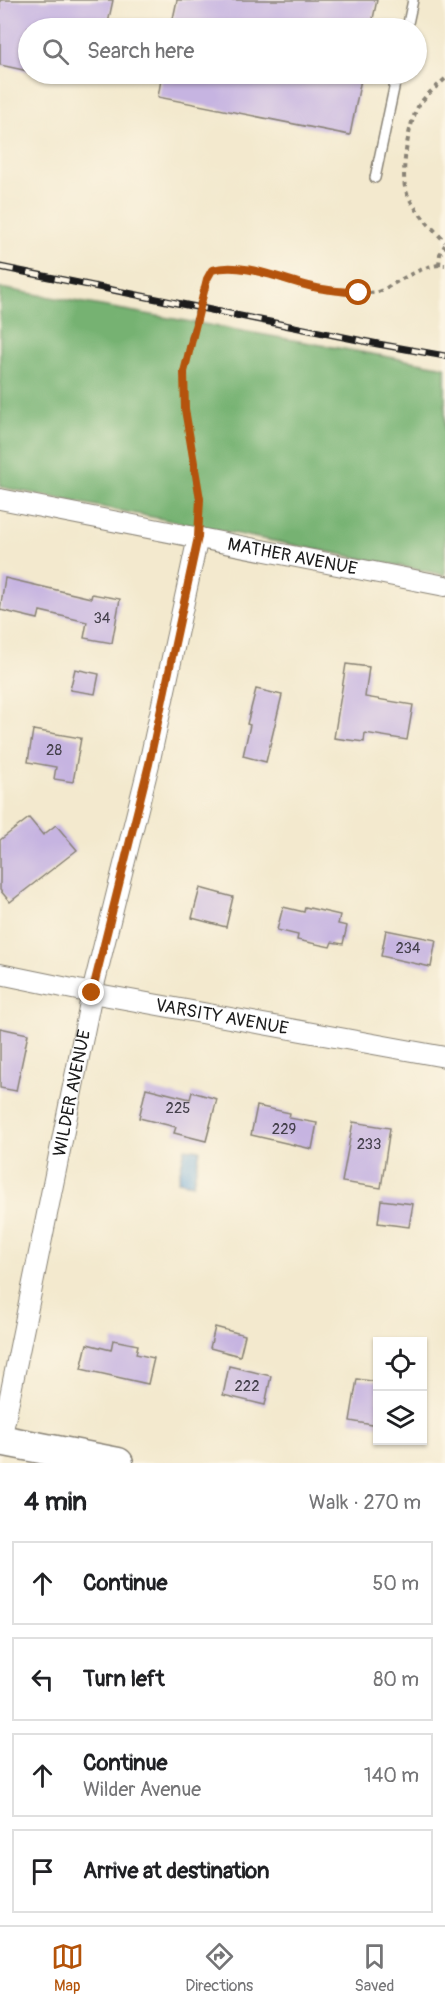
<!DOCTYPE html>
<html lang="en">
<head>
<meta charset="utf-8">
<style>
  body { margin:0; font-family:Pangolin,sans-serif; background:#f2f2f2; color:#202124 }
  .controls { position:absolute; right:18px; bottom:18px; display:grid; overflow:hidden; border-radius:0px; box-shadow:0 2px 4px #0004 }
  .controls button { width:54px; height:54px; display:grid; place-items:center; padding:0; border:0; border-bottom:2px solid #e0e0e0; background:#fff; color:#202124; font:30px sans-serif }
  .stop { position:absolute; width:18px; height:18px; margin:-14px; border:4px solid #b45309; border-radius:50%; background:#fff }
  .stop.end { background:#b45309; border-color:#fff; box-shadow:0 2px 6px #0008 }
  .list { margin:0; padding:0; list-style:none }
  h2 { display:flex; justify-content:space-between; align-items:center; height:78px; margin:0; padding:0 24px; font-size:26px }
  h2 small { font-size:20px; font-weight:400; color:#757577 }
  .list li { display:grid; grid-template-columns:39px 1fr auto; gap:18px; align-items:center; box-sizing:border-box; height:84px; margin:0 12px 12px; padding:0 12px; border:2px solid #e0e0e0; border-radius:0px }
  .list b { display:block; font-size:22px; white-space:nowrap }
  .list p { margin:0; font-size:20px; white-space:nowrap; color:#757577 }
  .list em { font-size:20px; font-style:normal; color:#757577 }
  .icon { flex:none; width:33px; height:33px; fill:none; stroke:currentColor; stroke-width:2; stroke-linecap:round; stroke-linejoin:round }
  .map { position:relative; flex:none; width:445px; height:1463px; overflow:hidden }
  .search { position:absolute; background:#fff; box-shadow:0 2px 4px #0004; left:18px; right:18px; top:18px; height:66px; display:flex; align-items:center; gap:15px; box-sizing:border-box; padding:0 21px; border-radius:33px; color:#757577; font-size:22px }
  .sheet { height:462px; background:#fff }
  nav { display:flex; justify-content:space-around; align-items:center; box-sizing:border-box; height:84px; border-top:2px solid #e0e0e0; background:#fff; font-size:16px; color:#757577 }
  nav a { display:grid; justify-items:center; gap:3px }
  nav .on { color:#b45309 }
  .map>svg:first-child { display:block }
  .forest { fill:#76b272; stroke:#496747; stroke-width:1.5 }
  .water { fill:#64a3d6; stroke:#406079; stroke-width:1.5 }
  .building { fill:#c6b4e1 }
  .lines { fill:none; stroke-linecap:round; stroke-linejoin:round }
  .lane-casing { stroke:#888275; stroke-width:12 }
  .street-casing { stroke:#888275; stroke-width:22 }
  .primary-casing { stroke:#888275; stroke-width:33 }
  .path { stroke:#888275; stroke-width:4; stroke-dasharray:4.5 4.5; stroke-linecap:butt }
  .lane { stroke:#fff; stroke-width:9 }
  .street { stroke:#fff; stroke-width:20 }
  .primary { stroke:#fff; stroke-width:30 }
  .rail-casing { stroke:#1c1c1c; stroke-width:7 }
  .rail { stroke:#fcf5e5; stroke-width:4.5; stroke-dasharray:14; stroke-linecap:butt }
  .route { stroke:#b45309; stroke-width:8 }
  .labels { text-anchor:middle; stroke-width:4.5; stroke-linejoin:round; paint-order:stroke }
  .number-label { font-size:15px; fill:#46424d }
  .street-label { font-size:18px; fill:#1c1c1c; stroke:#fcf5e5 }
</style>
</head>
<body>
<div class="map">
<svg width="445" height="1463" viewBox="0 0 445 1463">
  <rect width="100%" height="100%" fill="#fcf5e5"/>
  <filter id="ink" filterUnits="userSpaceOnUse"><feTurbulence type="fractalNoise" baseFrequency=".0167" numOctaves="2"/><feDisplacementMap in="SourceGraphic" scale="12" xChannelSelector="R" yChannelSelector="G"/><feConvolveMatrix kernelMatrix="1 2 1 2 8 2 1 2 1" color-interpolation-filters="sRGB"/></filter>
  <filter id="wash" filterUnits="userSpaceOnUse"><feTurbulence type="fractalNoise" baseFrequency=".008" numOctaves="4" result="noise"/><feDisplacementMap in="SourceGraphic" scale="24" xChannelSelector="R" yChannelSelector="G"/><feGaussianBlur stdDeviation="1.35" result="paint"/><feColorMatrix in="noise" values="0 0 0 0 0 0 0 0 0 0 0 0 0 0 0 0 0 1.4 0 .05"/><feComposite in="paint" operator="in"/></filter>
  <g filter="url(#wash)">
    <rect width="100%" height="100%" fill="#f3e9ce"/>
    <!-- forest -->
    <path class="forest" d="M0 288 445 367V575L0 487Z"/>
    <!-- water -->
    <path class="water" d="M185 1148 200 1150 193 1184 178 1181Z"/>
    <g id="blocks">
      <!-- building -->
      <g class="building">
        <path d="M0 0H113L107 28H28V71L0 65Z"/>
        <path d="M177 0H377L371 28H171Z"/>
        <path d="M162 74H362L350 135 158 97Z"/>
        <path d="M5 578 91 598 92 594 120 599 112 643 84 638 87 622 40 611 38 619 0 610Z"/>
        <path d="M346 664 369 667 365 697 413 705 407 740 365 733 364 742 334 738Z"/>
        <path d="M75 669 99 674 95 694 70 690Z"/>
        <path d="M256 689 282 695 266 762 243 756 250 725 247 724Z"/>
        <path d="M33 730 81 738 73 782 54 779 56 767 28 762Z"/>
        <path d="M29 818 43 835 56 825 77 850 10 902 0 890V840Z"/>
        <path d="M200 888 233 897 226 927 192 918Z"/>
        <path d="M283 907 304 912 305 907 340 915 338 924 347 926 343 944 332 942 330 947 297 940 298 935 277 930Z"/>
        <path d="M386 930 436 940 431 967 381 956Z"/>
        <path d="M0 1028 28 1034 16 1091 0 1088Z"/>
        <path d="M146 1088 190 1099 192 1092 217 1099 206 1141 174 1133 176 1127 139 1118Z"/>
        <path d="M257 1106 290 1113 289 1118 317 1123 312 1149 251 1135Z"/>
        <path d="M353 1122 390 1128 381 1188 342 1182Z"/>
        <path d="M381 1200 413 1204 409 1227 378 1223Z"/>
        <path d="M215 1327 245 1335 240 1356 210 1348Z"/>
        <path d="M113 1340 138 1345 136 1354 154 1358 148 1384 81 1369 87 1344 111 1350Z"/>
        <path d="M229 1366 271 1376 265 1405 223 1395Z"/>
        <path d="M357 1379 378 1382V1426L350 1421Z"/>
      </g>
    </g>
  </g>
  <g filter="url(#ink)">
    <use href="#blocks" fill-opacity="0" stroke="#888275" stroke-width="1.5"/>
    <g class="lines">
      <!-- lane casing -->
      <g class="lane-casing">
        <g id="lane">
          <path d="M407 28 413 0"/>
          <path d="M375 178 397 74"/>
        </g>
      </g>
      <!-- street casing -->
      <g class="street-casing">
        <g id="street">
          <path id="s1" d="M0 499 445 586"/>
          <path id="s2" d="M0 974 92 993 445 1057"/>
          <path id="s3" d="M1 1440 92 993 149 764 198 537"/>
        </g>
      </g>
      <!-- primary casing -->
      <g class="primary-casing">
        <path id="primary" d="M0 1440 118 1463"/>
      </g>
      <!-- path -->
      <g class="path">
        <path d="M445 79C436 87 426 95 419 105 409 120 400 174 406 191 413 210 432 227 445 242"/>
        <path d="M439 265 440 254 445 245"/>
        <path d="M199 519C200 481 188 446 185 409 181 374 195 301 212 270 232 264 252 271 271 276 301 284 346 298 377 292 382 291 388 287 393 284 409 275 427 264 445 265"/>
      </g>
      <!-- lane -->
      <use href="#lane" class="lane"/>
      <!-- street -->
      <use href="#street" class="street"/>
      <!-- primary -->
      <use href="#primary" class="primary"/>
      <!-- rail casing -->
      <g class="rail-casing">
        <path id="rail" d="M0 267 378 344 445 356"/>
      </g>
      <!-- rail -->
      <use href="#rail" class="rail"/>
    </g>
  </g>
  <g class="lines" filter="url(#ink)">
    <!-- route -->
    <path class="route" d="M92 993 149 764 198 537 200 499 185 409 184 372 207 279 212 270C242 261 283 280 313 287 328 291 344 291 359 293"/>
  </g>
  <g class="labels">
    <!-- number labels -->
    <g class="number-label">
      <text x="102" y="623">34</text>
      <text x="54" y="755">28</text>
      <text x="408" y="953">234</text>
      <text x="178" y="1113">225</text>
      <text x="284" y="1134">229</text>
      <text x="369" y="1149">233</text>
      <text x="247" y="1391">222</text>
    </g>
    <!-- street labels -->
    <g class="street-label">
      <text dy="6" stroke="none"><textPath href="#s1" startOffset="298">MATHER AVENUE</textPath></text>
      <text dy="6" stroke="none"><textPath href="#s2" startOffset="226">VARSITY AVENUE</textPath></text>
      <text dy="6" stroke="none"><textPath href="#s3" startOffset="354">WILDER AVENUE</textPath></text>
    </g>
  </g>
</svg>
<div class="controls">
<button><svg class="icon" aria-label="locate" viewBox="0 0 24 24"><circle cx="12" cy="12" r="6"/><path d="M12 2v4M12 18v4M2 12h4M18 12h4"/></svg></button>
<button><svg class="icon" aria-label="layers" viewBox="0 0 24 24"><path d="M12 4l9 5-9 5-9-5zM3 14l9 5 9-5"/></svg></button>
</div>
<div class="stop" style="left:359px;top:293px"></div>
<div class="stop end" style="left:92px;top:993px"></div>
<div class="search"><svg class="icon" aria-label="search" viewBox="0 0 24 24"><circle cx="10" cy="10" r="6"/><path d="M15 15l6 6"/></svg>Search here</div>
</div>
<section class="sheet">
<h2>4 min<small>Walk · 270 m</small></h2>
<ul class="list">
<li><svg class="icon" aria-label="ahead" viewBox="0 0 24 24"><path d="M12 20V5M6 11l6-6 6 6"/></svg><div><b>Continue</b></div><em>50 m</em></li>
<li><svg class="icon" aria-label="left" viewBox="0 0 24 24"><path d="M17 20v-9H6M10 6l-5 5 5 5"/></svg><div><b>Turn left</b></div><em>80 m</em></li>
<li><svg class="icon" aria-label="ahead" viewBox="0 0 24 24"><path d="M12 20V5M6 11l6-6 6 6"/></svg><div><b>Continue</b><p>Wilder Avenue</p></div><em>140 m</em></li>
<li><svg class="icon" aria-label="arrive" viewBox="0 0 24 24"><path d="M6 21V4h12l-3 4 3 4H6"/></svg><div><b>Arrive at destination</b></div></li>
</ul>
</section>
<nav>
<a class="on"><svg class="icon" aria-label="map" viewBox="0 0 24 24"><path d="M3 6l6-2 6 2 6-2v14l-6 2-6-2-6 2zM9 4v14M15 6v14"/></svg>Map</a>
<a><svg class="icon" aria-label="directions" viewBox="0 0 24 24"><path d="M12 3l9 9-9 9-9-9zM9 14v-3h6M13 9l2 2-2 2"/></svg>Directions</a>
<a><svg class="icon" aria-label="saved" viewBox="0 0 24 24"><path d="M7 4h10v16l-5-4-5 4z"/></svg>Saved</a>
</nav>
</body>
</html>
